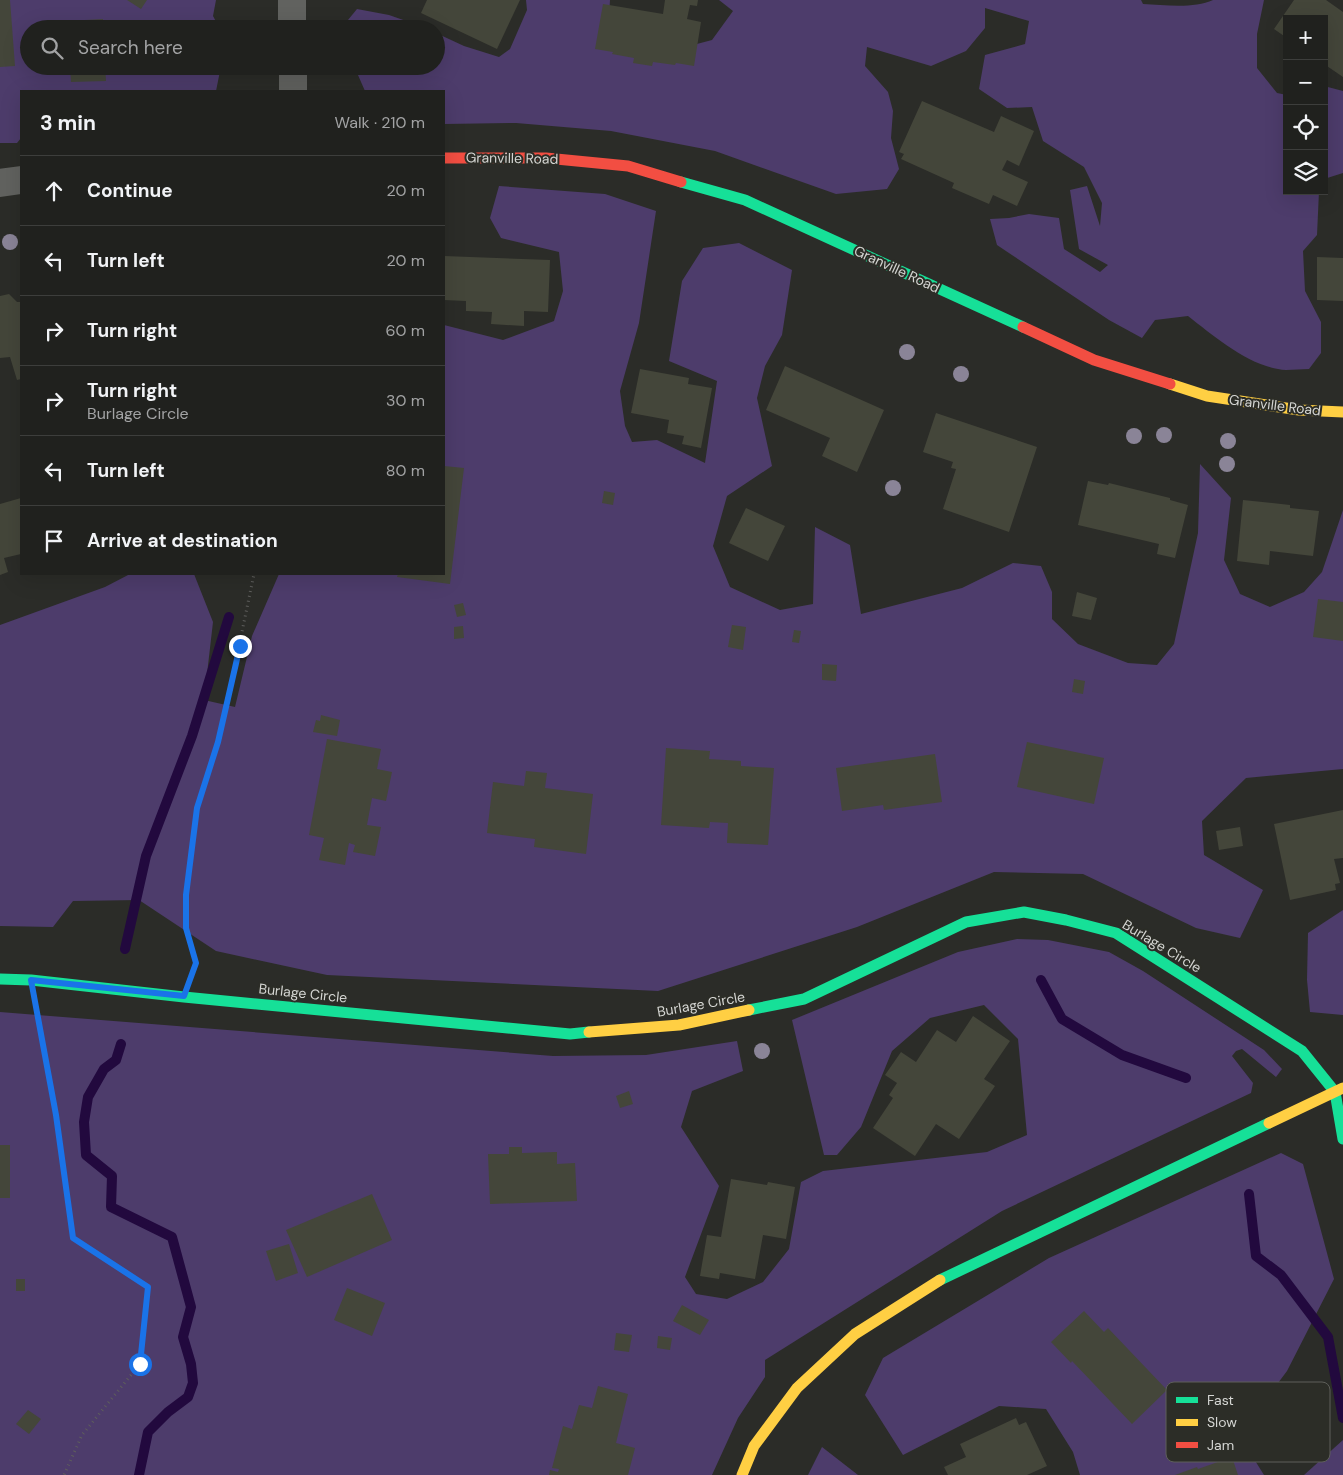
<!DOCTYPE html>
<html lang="en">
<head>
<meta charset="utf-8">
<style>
  body { margin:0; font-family:"DM Sans",sans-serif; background:#2d2e2b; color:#f1f3f6 }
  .controls { position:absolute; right:15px; top:15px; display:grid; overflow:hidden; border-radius:0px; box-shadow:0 5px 20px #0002 }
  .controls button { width:45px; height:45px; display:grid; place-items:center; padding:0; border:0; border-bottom:1px solid #3d3e3c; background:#20211e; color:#f1f3f6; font:25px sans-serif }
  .stop { position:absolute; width:15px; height:15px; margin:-11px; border:4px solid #1a73e8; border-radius:50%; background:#fff }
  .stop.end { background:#1a73e8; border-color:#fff; box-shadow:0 1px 5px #0008 }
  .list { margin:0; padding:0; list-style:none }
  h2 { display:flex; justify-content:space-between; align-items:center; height:65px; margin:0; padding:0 20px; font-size:21px }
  h2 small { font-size:16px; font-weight:400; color:#a2a3a4 }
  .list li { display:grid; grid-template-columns:32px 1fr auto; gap:15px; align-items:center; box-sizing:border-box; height:70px; padding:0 20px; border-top:1px solid #3d3e3c }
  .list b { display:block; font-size:19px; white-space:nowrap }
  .list p { margin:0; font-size:16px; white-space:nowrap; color:#a2a3a4 }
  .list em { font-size:16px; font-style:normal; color:#a2a3a4 }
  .icon { flex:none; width:28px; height:28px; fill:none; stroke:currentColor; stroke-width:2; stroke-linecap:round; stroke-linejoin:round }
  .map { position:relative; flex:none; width:1343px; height:1475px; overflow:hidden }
  .search { position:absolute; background:#20211e; box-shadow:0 5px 20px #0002; left:20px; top:20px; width:425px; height:55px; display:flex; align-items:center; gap:12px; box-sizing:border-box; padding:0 18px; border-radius:28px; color:#a2a3a4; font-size:19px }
  .panel { position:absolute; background:#20211e; box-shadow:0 5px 20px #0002; left:20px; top:90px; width:425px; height:485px; border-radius:0px }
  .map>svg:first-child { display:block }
  .green { fill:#4d3c6b }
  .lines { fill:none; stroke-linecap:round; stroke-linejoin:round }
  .stream { stroke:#22093e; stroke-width:10 }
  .building { fill:#44463a }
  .path { stroke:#5e5e5c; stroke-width:3; stroke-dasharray:1 4; stroke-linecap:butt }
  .street { stroke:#61625f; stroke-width:28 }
  .fast { stroke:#16e098; stroke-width:11 }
  .slow { stroke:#ffcf43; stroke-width:11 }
  .jam { stroke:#f24e42; stroke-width:11 }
  .tree { fill:#8a8497 }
  .route { stroke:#1a73e8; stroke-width:6 }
  .labels { text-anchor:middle; stroke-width:4; stroke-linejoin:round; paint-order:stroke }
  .street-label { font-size:14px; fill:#d4d5d2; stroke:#2c2d27 }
  .key { fill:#2c2d27; stroke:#5e5f5a; stroke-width:1 }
  .key-label { font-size:14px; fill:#d4d5d2 }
</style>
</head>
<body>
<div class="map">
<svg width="1343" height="1475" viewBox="0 0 1343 1475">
  <rect width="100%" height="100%" fill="#2b2c28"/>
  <!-- green -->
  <g class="green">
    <path d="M0 0H216L213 16 220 29H29V66H221L216 91H21V138L17 143H0Z"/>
    <path d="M526 0H610L608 30 674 50 712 40 733 11 719 0H1141L1143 4C1164 5 1194 9 1213 0H1264L1257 34V68L1277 93 1287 95V191H1319L1317 235 1303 251 1305 291 1321 322V353L1309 369C1301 369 1294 370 1286 370 1251 368 1215 337 1188 316L1155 320 1142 338 1109 320 997 245 990 219 1009 218 1029 214 1059 218 1064 249 1100 272 1108 265 1079 249 1070 190 1087 186 1100 226 1102 203 1084 167 1043 141 1032 107 1007 108 979 89 985 55 1025 44 1029 21 985 8V28L966 51 931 66 867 47 865 66 888 92 893 111 891 138 899 169 887 189 836 194 715 151 611 131 516 123 444 124V91H365L354 66H436V33L464 46 499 57 510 49 527 10Z"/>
    <path d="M357 9 389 15 429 29H348V20Z"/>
    <path d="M1324 86 1343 91V173L1324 179Z"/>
    <path d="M499 186 605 194 656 211 639 323 620 391 625 426 632 442 657 440 705 463 717 381 669 361 682 281 703 248 739 243 792 270 782 335 765 366 757 398 772 466 727 496 713 546 730 587 780 610 813 604 815 527 850 545 861 614 962 588 1013 563 1041 566 1052 592V619L1078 644 1128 663 1157 665 1174 644 1198 533 1200 464 1231 498 1224 560 1240 594 1270 607 1304 592 1322 572 1343 510V769L1246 778 1202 821 1204 855 1263 890 1240 938 1196 928 1083 874 994 872 857 927 658 991 327 975 216 951 139 900 73 901 53 927 0 926V625L105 587 130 574H194L213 622 204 700 235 707 252 636 279 574H444V325L503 340 554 321 563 291 559 252 501 238 490 218Z"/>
    <path d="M1343 910V1015L1310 1012 1307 980 1308 933Z"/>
    <path d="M1017 939 1048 940 1109 952 1143 971 1264 1050 1282 1069 1276 1077 1242 1049 1236 1051 1232 1056 1253 1083 1251 1093 1002 1211 765 1360V1377L738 1418 712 1475H0V1012L553 1056 646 1055 737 1041 743 1071 692 1091 681 1127 719 1186 685 1277 696 1294 727 1299 763 1282 789 1249 801 1182 823 1171 987 1152 1027 1135 1018 1039 984 1005 930 1018 892 1051 861 1127 837 1155H824L792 1020 958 952Z"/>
    <path d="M1281 1153 1303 1164 1334 1279 1287 1371 1239 1435 1264 1475H1080L1073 1452 1046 1409 999 1406 903 1455 865 1395 883 1358 1049 1258Z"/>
    <path d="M1343 1440V1475H1304Z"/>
    <path d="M822 1447 858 1475H808Z"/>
  </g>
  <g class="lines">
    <!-- stream -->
    <g class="stream">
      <path d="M125 949 146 856 192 736 229 617"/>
      <path d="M1041 980 1062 1019 1122 1055 1186 1078"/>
      <path d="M121 1044 116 1060 104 1069 88 1097 84 1122 86 1155 112 1176 111 1207 172 1237 191 1307 183 1337 191 1364 193 1383 188 1397 168 1412 148 1432 139 1475"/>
      <path d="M1249 1194 1256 1256 1281 1275 1328 1337 1343 1418"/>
    </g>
  </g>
  <!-- building -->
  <g class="building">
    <path d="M0 0H10L15 66 0 67Z"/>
    <path d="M127 0H147L141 9Z"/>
    <path d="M427 0H520L497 49 421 13Z"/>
    <path d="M665 0H698L697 6 690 5 687 19 701 22 694 66 676 63 675 65 653 62 652 66 633 63 634 58 612 54 613 52 595 49 603 4 663 14Z"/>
    <path d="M1294 0H1326L1343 12V77L1324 64V19H1287V38L1274 29Z"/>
    <path d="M103 19V29H68V21Z"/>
    <path d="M70 66H105L106 81 71 82Z"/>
    <path d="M922 101 994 132 1001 116 1034 131 1019 166 1007 160 1002 170 1028 182 1017 206 993 195 989 204 952 188 954 183 901 159 904 154 899 152Z"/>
    <path d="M444 256 550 260 548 312 524 311V326L491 324 492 312 466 311V301L444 300Z"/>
    <path d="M1317 257 1343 258V301L1317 300Z"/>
    <path d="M9 294 17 302H21V379L17 380 10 357 0 358V296Z"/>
    <path d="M785 366 884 410 857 472 822 456 830 438 766 410Z"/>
    <path d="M640 369 689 378 688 384 712 388 701 448 682 444 684 436 667 433 669 420 631 413Z"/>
    <path d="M936 413 1037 447 1009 532 943 509 956 469 951 468 953 462 923 452Z"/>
    <path d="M444 466 464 468 450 584 397 577 398 574H444Z"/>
    <path d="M1088 481 1108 485 1109 483 1170 498V500L1188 505 1175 558 1157 554 1159 544 1078 525Z"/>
    <path d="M604 491 615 493 613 505 602 503Z"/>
    <path d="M21 498V554L4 558 8 572 0 575V504Z"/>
    <path d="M1243 500 1290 505V508L1319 511 1313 556 1270 551 1269 565 1237 561Z"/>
    <path d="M746 508 785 526 768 561 729 543Z"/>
    <path d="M1077 592 1097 598 1091 620 1072 616Z"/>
    <path d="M1318 599 1343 602V641L1313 637Z"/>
    <path d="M463 603 466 615 457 617 454 605Z"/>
    <path d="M732 625 746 627 743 650 728 647Z"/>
    <path d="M463 626 464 638 454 639V627Z"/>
    <path d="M794 630 801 631 799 643 792 642Z"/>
    <path d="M822 664 837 665 836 681 822 680Z"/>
    <path d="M1074 679 1085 681 1083 694 1072 692Z"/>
    <path d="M321 715 340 720 337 736 313 732 316 720 320 721Z"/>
    <path d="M327 739 381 749 377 769 392 772 386 801 372 798 367 825 381 827 375 856 353 852 355 845 349 843 345 865 319 860 324 838 309 835Z"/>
    <path d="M1027 742 1104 758 1094 804 1017 787Z"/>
    <path d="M666 748 710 751 709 759 741 761V766L774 768 768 845 727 843 728 823 710 822 709 828 661 825Z"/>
    <path d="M935 754 942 802 884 810 883 805 842 811 836 768Z"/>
    <path d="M526 771 547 773 545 788 593 794 586 854 534 847 535 839 487 833 493 782 524 786Z"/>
    <path d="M1343 810V858L1334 859 1340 883 1335 884 1336 890 1290 900 1274 824Z"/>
    <path d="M1240 827 1243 846 1219 850 1216 831Z"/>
    <path d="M973 1016 1010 1041 984 1079 995 1086 959 1139 936 1124 915 1156 873 1128 893 1098 889 1095 897 1083 885 1075 901 1052 916 1062 937 1030 956 1042Z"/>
    <path d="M629 1091 633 1104 620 1108 616 1096Z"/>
    <rect x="0" y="1145" width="10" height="53"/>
    <path d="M509 1147H522V1153L557 1152V1164L575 1163 577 1201 490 1204 488 1154H509Z"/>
    <path d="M731 1179 767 1185 768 1182 795 1187 786 1239 763 1235 755 1279 720 1273 719 1279 700 1276 707 1235 721 1237Z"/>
    <path d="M372 1194 392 1240 307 1277 286 1230Z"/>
    <path d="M289 1244 298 1273 276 1281 266 1251Z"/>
    <rect x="16" y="1279" width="9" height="12"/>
    <path d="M347 1288 385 1303 372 1336 334 1320Z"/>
    <path d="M682 1305 709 1320 700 1335 673 1321Z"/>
    <path d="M1084 1311 1104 1332 1108 1328 1167 1390 1132 1424 1072 1361 1071 1363 1051 1342Z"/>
    <path d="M616 1333 632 1335 629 1352 614 1350Z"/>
    <path d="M658 1336 672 1338 670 1350 657 1348Z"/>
    <path d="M598 1386 628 1394 616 1443 635 1448 628 1475H549L550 1470 558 1472 559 1469 552 1468 563 1426 572 1429 579 1405 592 1408Z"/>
    <path d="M28 1410 41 1419 29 1434 16 1424Z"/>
    <path d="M1016 1418 1019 1425 1026 1422 1047 1466 1027 1475H948L944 1467 966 1457 960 1444Z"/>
    <path d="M1232 1457 1238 1475H1175L1197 1467 1198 1469Z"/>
  </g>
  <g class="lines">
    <!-- path -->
    <g class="path">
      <path d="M195 968 196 963 186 928V895L190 855 197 808 219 742 254 574"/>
      <path d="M37 1012 56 1115 73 1238 148 1287 140 1364 82 1435 64 1475"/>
    </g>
    <!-- street -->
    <g class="street">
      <path d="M292 0V29"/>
      <path d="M293 66V91"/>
      <path d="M0 183 21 180"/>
    </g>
    <!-- fast -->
    <g class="fast">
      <path d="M681 182 745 200 1023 327"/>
      <path d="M0 979 31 980 184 997 570 1034 589 1032"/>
      <path d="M749 1010 804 999 966 922 1024 912 1066 920 1116 933 1302 1051 1335 1092 1343 1139"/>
      <path d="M940 1280 1269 1123"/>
    </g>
    <!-- slow -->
    <g class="slow">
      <path d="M1170 384 1207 396 1299 410 1343 412"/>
      <path d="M589 1032 679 1025 749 1010"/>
      <path d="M1269 1123 1343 1088"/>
      <path d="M742 1475 754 1446 797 1388 855 1334 940 1280"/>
    </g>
    <!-- jam -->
    <g class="jam">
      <path d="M444 158H546L628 166 681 182"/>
      <path d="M1023 327 1094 360 1170 384"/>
    </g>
  </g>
  <!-- trees -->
  <g class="tree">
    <circle cx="10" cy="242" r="8"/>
    <circle cx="907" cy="352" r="8"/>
    <circle cx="961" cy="374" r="8"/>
    <circle cx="1164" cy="435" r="8"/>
    <circle cx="1134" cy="436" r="8"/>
    <circle cx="1228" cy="441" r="8"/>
    <circle cx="1227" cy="464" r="8"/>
    <circle cx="893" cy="488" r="8"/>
    <circle cx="762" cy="1051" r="8"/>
  </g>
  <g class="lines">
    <!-- route -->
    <path class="route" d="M140 1364 148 1287 73 1238 56 1115 31 980 184 996 196 963 186 928V895L197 808 218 742 240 646"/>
  </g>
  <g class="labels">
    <!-- street labels -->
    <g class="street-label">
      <text transform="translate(512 158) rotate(1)" y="5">Granville Road</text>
      <text transform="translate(897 269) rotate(25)" y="5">Granville Road</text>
      <text transform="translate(1275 405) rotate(7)" y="5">Granville Road</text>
      <text transform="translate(1162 946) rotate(31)" y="5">Burlage Circle</text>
      <text transform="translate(303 993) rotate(6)" y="5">Burlage Circle</text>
      <text transform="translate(701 1004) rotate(-10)" y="5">Burlage Circle</text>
    </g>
  </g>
  <!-- legend -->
  <rect x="1166" y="1382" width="164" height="80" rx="8" class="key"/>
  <rect x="1176" y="1397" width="22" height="6" fill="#16e098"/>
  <rect x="1176" y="1419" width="22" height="7" fill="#ffcf43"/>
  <rect x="1176" y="1442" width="22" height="6" fill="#f24e42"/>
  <g class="key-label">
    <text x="1207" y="1405">Fast</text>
    <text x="1207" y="1427">Slow</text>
    <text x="1207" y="1450">Jam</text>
  </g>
</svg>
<div class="controls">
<button>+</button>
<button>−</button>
<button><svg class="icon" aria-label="locate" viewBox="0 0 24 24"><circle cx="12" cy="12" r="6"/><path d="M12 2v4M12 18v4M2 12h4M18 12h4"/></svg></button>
<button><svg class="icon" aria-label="layers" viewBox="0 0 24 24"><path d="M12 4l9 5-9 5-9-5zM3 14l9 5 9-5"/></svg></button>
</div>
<div class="stop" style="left:140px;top:1364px"></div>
<div class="stop end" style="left:240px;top:646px"></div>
<div class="search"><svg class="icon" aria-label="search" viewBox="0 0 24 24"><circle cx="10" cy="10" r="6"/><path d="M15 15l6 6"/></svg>Search here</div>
<section class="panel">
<h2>3 min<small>Walk · 210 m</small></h2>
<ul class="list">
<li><svg class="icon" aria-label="ahead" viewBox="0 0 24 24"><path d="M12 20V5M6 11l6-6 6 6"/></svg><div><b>Continue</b></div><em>20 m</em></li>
<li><svg class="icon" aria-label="left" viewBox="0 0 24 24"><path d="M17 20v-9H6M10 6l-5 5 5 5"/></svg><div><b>Turn left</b></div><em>20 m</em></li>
<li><svg class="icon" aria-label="right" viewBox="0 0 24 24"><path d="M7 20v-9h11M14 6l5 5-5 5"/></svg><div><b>Turn right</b></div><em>60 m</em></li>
<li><svg class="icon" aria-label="right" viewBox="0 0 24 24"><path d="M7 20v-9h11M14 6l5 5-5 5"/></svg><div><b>Turn right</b><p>Burlage Circle</p></div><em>30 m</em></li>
<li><svg class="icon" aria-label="left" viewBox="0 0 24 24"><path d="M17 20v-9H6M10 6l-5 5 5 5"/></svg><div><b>Turn left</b></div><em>80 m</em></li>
<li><svg class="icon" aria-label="arrive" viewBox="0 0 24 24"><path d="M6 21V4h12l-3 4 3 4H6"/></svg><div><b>Arrive at destination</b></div></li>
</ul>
</section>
</div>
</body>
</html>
